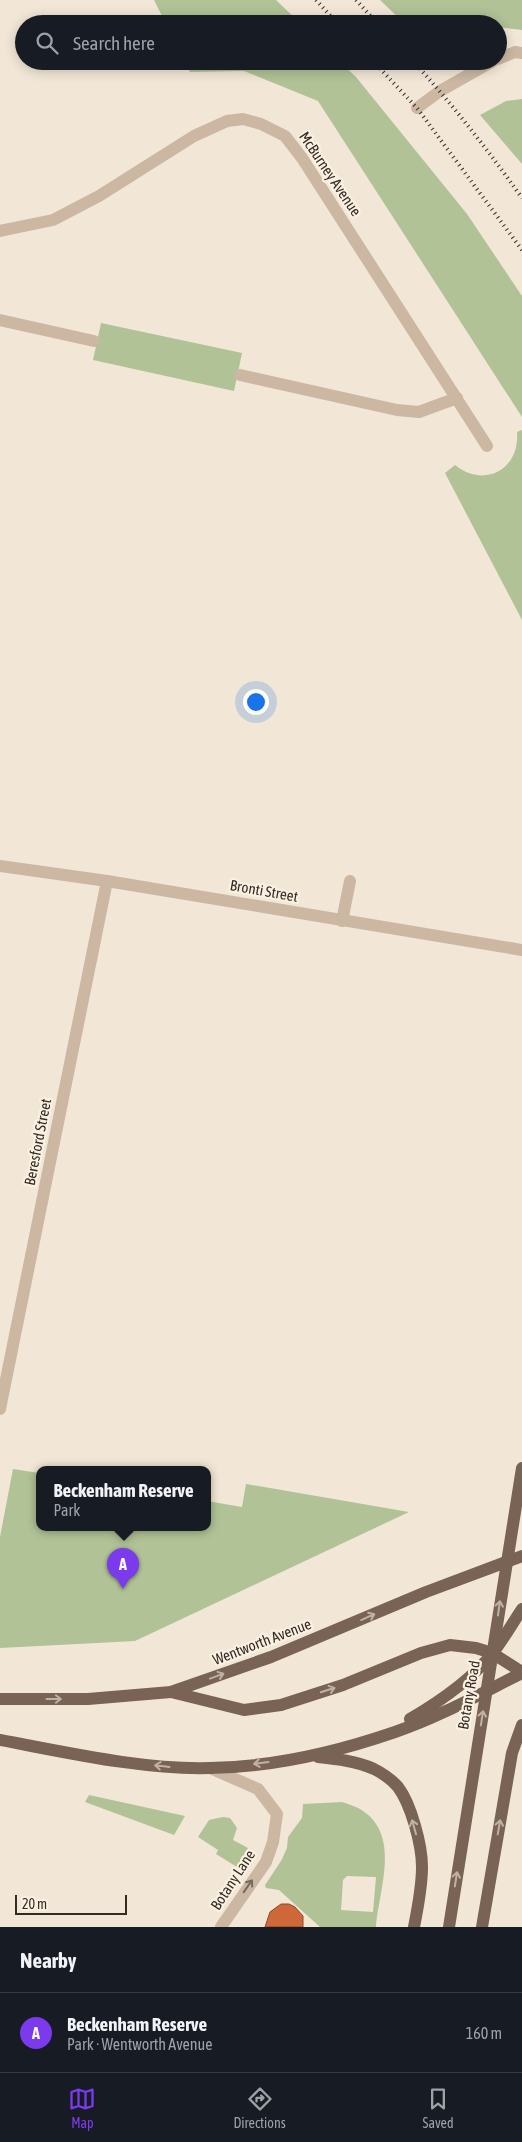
<!DOCTYPE html>
<html lang="en">
<head>
<meta charset="utf-8">
<style>
  body { margin:0; font-family:"Asap Condensed",sans-serif; background:#20242c; color:#f1f3f6 }
  .scale { position:absolute; left:15px; bottom:12px; width:112px; box-sizing:border-box; padding-left:5px; border:2px solid #352b25; border-top:0; font-size:14px; line-height:18px; white-space:nowrap; color:#352b25; -webkit-text-stroke:4px #faf1e2; paint-order:stroke }
  .you { position:absolute; left:255px; top:701px; width:18px; height:18px; margin:-12px; border:4px solid #fff; border-radius:50%; background:#1a73e8; box-shadow:0 0 0 8px #1a73e833 }
  .badge { display:grid; place-items:center; width:32px; height:32px; border-radius:50%; background:#7c3aed; color:#fff; font-size:16px; font-weight:700 }
  .pin { position:absolute; translate:-50% -41px; filter:drop-shadow(0 1px 2px #0008) }
  .pin::after { content:''; position:absolute; top:26px; width:18px; height:15px; background:inherit; clip-path:polygon(0 0,100% 0,50% 100%) }
  .popup { position:absolute; left:36px; top:1466px; width:175px; height:65px; box-sizing:border-box; display:grid; place-content:center; border-radius:10px; background:#171b24; filter:drop-shadow(0 1px 4px #0005); font-size:16px; white-space:nowrap; color:#9ea1a6 }
  .popup b { font-size:19px; color:#f1f3f6 }
  .popup::after { content:''; position:absolute; left:50%; top:100%; margin-left:-10px; border:10px solid transparent; border-top-color:#171b24 }
  .list { margin:0; padding:0; list-style:none }
  h2 { display:flex; justify-content:space-between; align-items:center; height:65px; margin:0; padding:0 20px; font-size:21px }
  h2 small { font-size:16px; font-weight:400; color:#9ea1a6 }
  .list li { display:grid; grid-template-columns:32px 1fr auto; gap:15px; align-items:center; box-sizing:border-box; height:80px; padding:0 20px; border-top:1px solid #363941 }
  .list b { display:block; font-size:19px; white-space:nowrap }
  .list p { margin:0; font-size:16px; white-space:nowrap; color:#9ea1a6 }
  .list em { font-size:16px; font-style:normal; color:#9ea1a6 }
  .icon { flex:none; width:28px; height:28px; fill:none; stroke:currentColor; stroke-width:2; stroke-linecap:round; stroke-linejoin:round }
  .map { position:relative; flex:none; width:522px; height:1927px; overflow:hidden }
  .search { position:absolute; background:#171b24; box-shadow:0 2px 12px #0003; left:15px; right:15px; top:15px; height:55px; display:flex; align-items:center; gap:12px; box-sizing:border-box; padding:0 18px; border-radius:28px; color:#9ea1a6; font-size:19px }
  .sheet { height:145px; background:#171b24 }
  nav { display:flex; justify-content:space-around; align-items:center; box-sizing:border-box; height:70px; border-top:1px solid #363941; background:#171b24; font-size:14px; color:#9ea1a6 }
  nav a { display:grid; justify-items:center; gap:2px }
  nav .on { color:#7c3aed }
  .map>svg:first-child { display:block }
  .green { fill:#b0c296; fill-rule:evenodd }
  .building { fill:#ce6839; stroke:#904928 }
  .lines { fill:none; stroke-linecap:round; stroke-linejoin:round }
  .service { stroke:#cbb7a2; stroke-width:12 }
  .minor { stroke:#cbb7a2; stroke-width:12 }
  .primary { stroke:#786355; stroke-width:12 }
  .rail { stroke:#352b25; stroke-width:4; stroke-dasharray:1 4; stroke-linecap:butt }
  .oneway { stroke:#c0b1a3 }
  .oneway2 { stroke:#786a5d }
  .labels { text-anchor:middle; stroke-width:4.5; stroke-linejoin:round; paint-order:stroke }
  .street-label { font-size:15px; fill:#352b25; stroke:#faf1e2 }
</style>
</head>
<body>
<div class="map">
<svg width="522" height="1927" viewBox="0 0 522 1927">
  <rect width="100%" height="100%" fill="#f2e7d6"/>
  <!-- green -->
  <g class="green">
    <path d="M154 0H276L301 24H166Z"/>
    <path d="M380 0H522V30L498 27V24H405Z"/>
    <path d="M185 61H339L356 77 467 214 522 296V417L318 101 244 71 190 72Z"/>
    <path d="M522 99V164L480 115 506 101Z"/>
    <path d="M101 323 242 353 234 391 93 360Z"/>
    <path d="M522 430V620L445 473 455 465C485 489 520 469 517 432Z"/>
    <path d="M13 1469 39 1473V1528H207V1501L242 1507 246 1484 409 1512 135 1641 0 1648V1537Z"/>
    <path d="M89 1795 185 1816 174 1835 85 1802Z"/>
    <path d="M342 1802C348 1804 355 1806 360 1809 402 1834 379 1889 376 1927H320L279 1890 266 1888 265 1885 281 1861 287 1848 288 1837 302 1818 303 1804ZM347 1876 376 1877 373 1912 341 1910 343 1880Z"/>
    <path d="M223 1817 230 1818 237 1828 233 1840 248 1848 237 1867 216 1854 218 1850 198 1837 209 1820Z"/>
  </g>
  <!-- building -->
  <path class="building" d="M281 1904H289L295 1907 303 1916V1927H265L270 1912Z"/>
  <g class="lines">
    <!-- service -->
    <g class="service">
      <path d="M498 59 515 52 522 53"/>
      <path d="M417 108 440 91 493 61"/>
      <path d="M0 320 94 341"/>
      <path d="M240 375 397 410 419 412 457 398"/>
      <path d="M342 921 350 881"/>
      <path d="M210 1768 258 1789 277 1814 273 1842 266 1862 221 1927"/>
    </g>
    <!-- minor -->
    <g class="minor">
      <path d="M0 231 53 220 99 196 194 136 227 121 243 119 261 124 285 136 302 158 487 446"/>
      <path d="M0 866 107 881 522 950"/>
      <path d="M0 1409 107 881"/>
    </g>
    <!-- primary -->
    <g class="primary">
      <path d="M171 1692 244 1710 281 1705 343 1685 421 1653 450 1645 476 1648 492 1653 522 1672"/>
      <path d="M0 1699H88L171 1692 271 1657 426 1592 522 1556"/>
      <path d="M410 1719C439 1702 470 1681 492 1654 503 1640 512 1624 522 1609"/>
      <path d="M0 1740C65 1752 143 1770 210 1768 272 1767 337 1752 395 1732 439 1717 480 1694 522 1673"/>
      <path d="M318 1757C337 1759 356 1761 374 1769 382 1773 392 1780 398 1787 411 1804 422 1845 422 1867 422 1887 418 1907 414 1927"/>
      <path d="M449 1927 522 1468"/>
      <path d="M482 1927 512 1753 522 1725"/>
    </g>
    <!-- rail -->
    <g class="rail">
      <path d="M316 0 338 24"/>
      <path d="M356 0 378 24"/>
      <path d="M373 61 417 108 522 250"/>
      <path d="M413 61C452 104 488 150 522 198"/>
    </g>
  </g>
  <!-- one-way arrows -->
  <defs><path id="oneway-shaft" d="M-6 0H5M1.5-3L5.5 0L1.5 3" fill="none" stroke-width="1.6" stroke-linecap="round" stroke-linejoin="round" transform="scale(1.25)"/></defs>
  <g class="oneway">
    <use href="#oneway-shaft" transform="translate(499 1608) rotate(-82)"/>
    <use href="#oneway-shaft" transform="translate(368 1617) rotate(-24)"/>
    <use href="#oneway-shaft" transform="translate(217 1676) rotate(-20)"/>
    <use href="#oneway-shaft" transform="translate(328 1690) rotate(-18)"/>
    <use href="#oneway-shaft" transform="translate(54 1699)"/>
    <use href="#oneway-shaft" transform="translate(482 1718) rotate(-81)"/>
    <use href="#oneway-shaft" transform="translate(261 1763) rotate(173)"/>
    <use href="#oneway-shaft" transform="translate(162 1766) rotate(-173)"/>
    <use href="#oneway-shaft" transform="translate(414 1827) rotate(-106)"/>
    <use href="#oneway-shaft" transform="translate(499 1827) rotate(-80)"/>
    <use href="#oneway-shaft" transform="translate(456 1879) rotate(-81)"/>
  </g>
  <use class="oneway2" href="#oneway-shaft" transform="translate(248 1886) rotate(-55)"/>
  <g class="labels">
    <!-- street labels -->
    <g class="street-label">
      <text transform="translate(330 174) rotate(56)" y="5">McBurney Avenue</text>
      <text transform="translate(264 891) rotate(10)" y="5">Bronti Street</text>
      <text transform="translate(38 1142) rotate(-79)" y="5">Beresford Street</text>
      <text transform="translate(262 1642) rotate(-21)" y="5">Wentworth Avenue</text>
      <text transform="translate(469 1695) rotate(-80)" y="5">Botany Road</text>
      <text transform="translate(233 1880) rotate(-57)" y="5">Botany Lane</text>
    </g>
  </g>
</svg>
<div class="scale">20 m</div>
<div class="you"></div>
<div class="pin badge" style="left:123px;top:1589px">A</div>
<div class="popup"><b>Beckenham Reserve</b>Park</div>
<div class="search"><svg class="icon" aria-label="search" viewBox="0 0 24 24"><circle cx="10" cy="10" r="6"/><path d="M15 15l6 6"/></svg>Search here</div>
</div>
<section class="sheet">
<h2>Nearby<small></small></h2>
<ul class="list">
<li><span class="badge">A</span><div><b>Beckenham Reserve</b><p>Park · Wentworth Avenue</p></div><em>160 m</em></li>
</ul>
</section>
<nav>
<a class="on"><svg class="icon" aria-label="map" viewBox="0 0 24 24"><path d="M3 6l6-2 6 2 6-2v14l-6 2-6-2-6 2zM9 4v14M15 6v14"/></svg>Map</a>
<a><svg class="icon" aria-label="directions" viewBox="0 0 24 24"><path d="M12 3l9 9-9 9-9-9zM9 14v-3h6M13 9l2 2-2 2"/></svg>Directions</a>
<a><svg class="icon" aria-label="saved" viewBox="0 0 24 24"><path d="M7 4h10v16l-5-4-5 4z"/></svg>Saved</a>
</nav>
</body>
</html>
